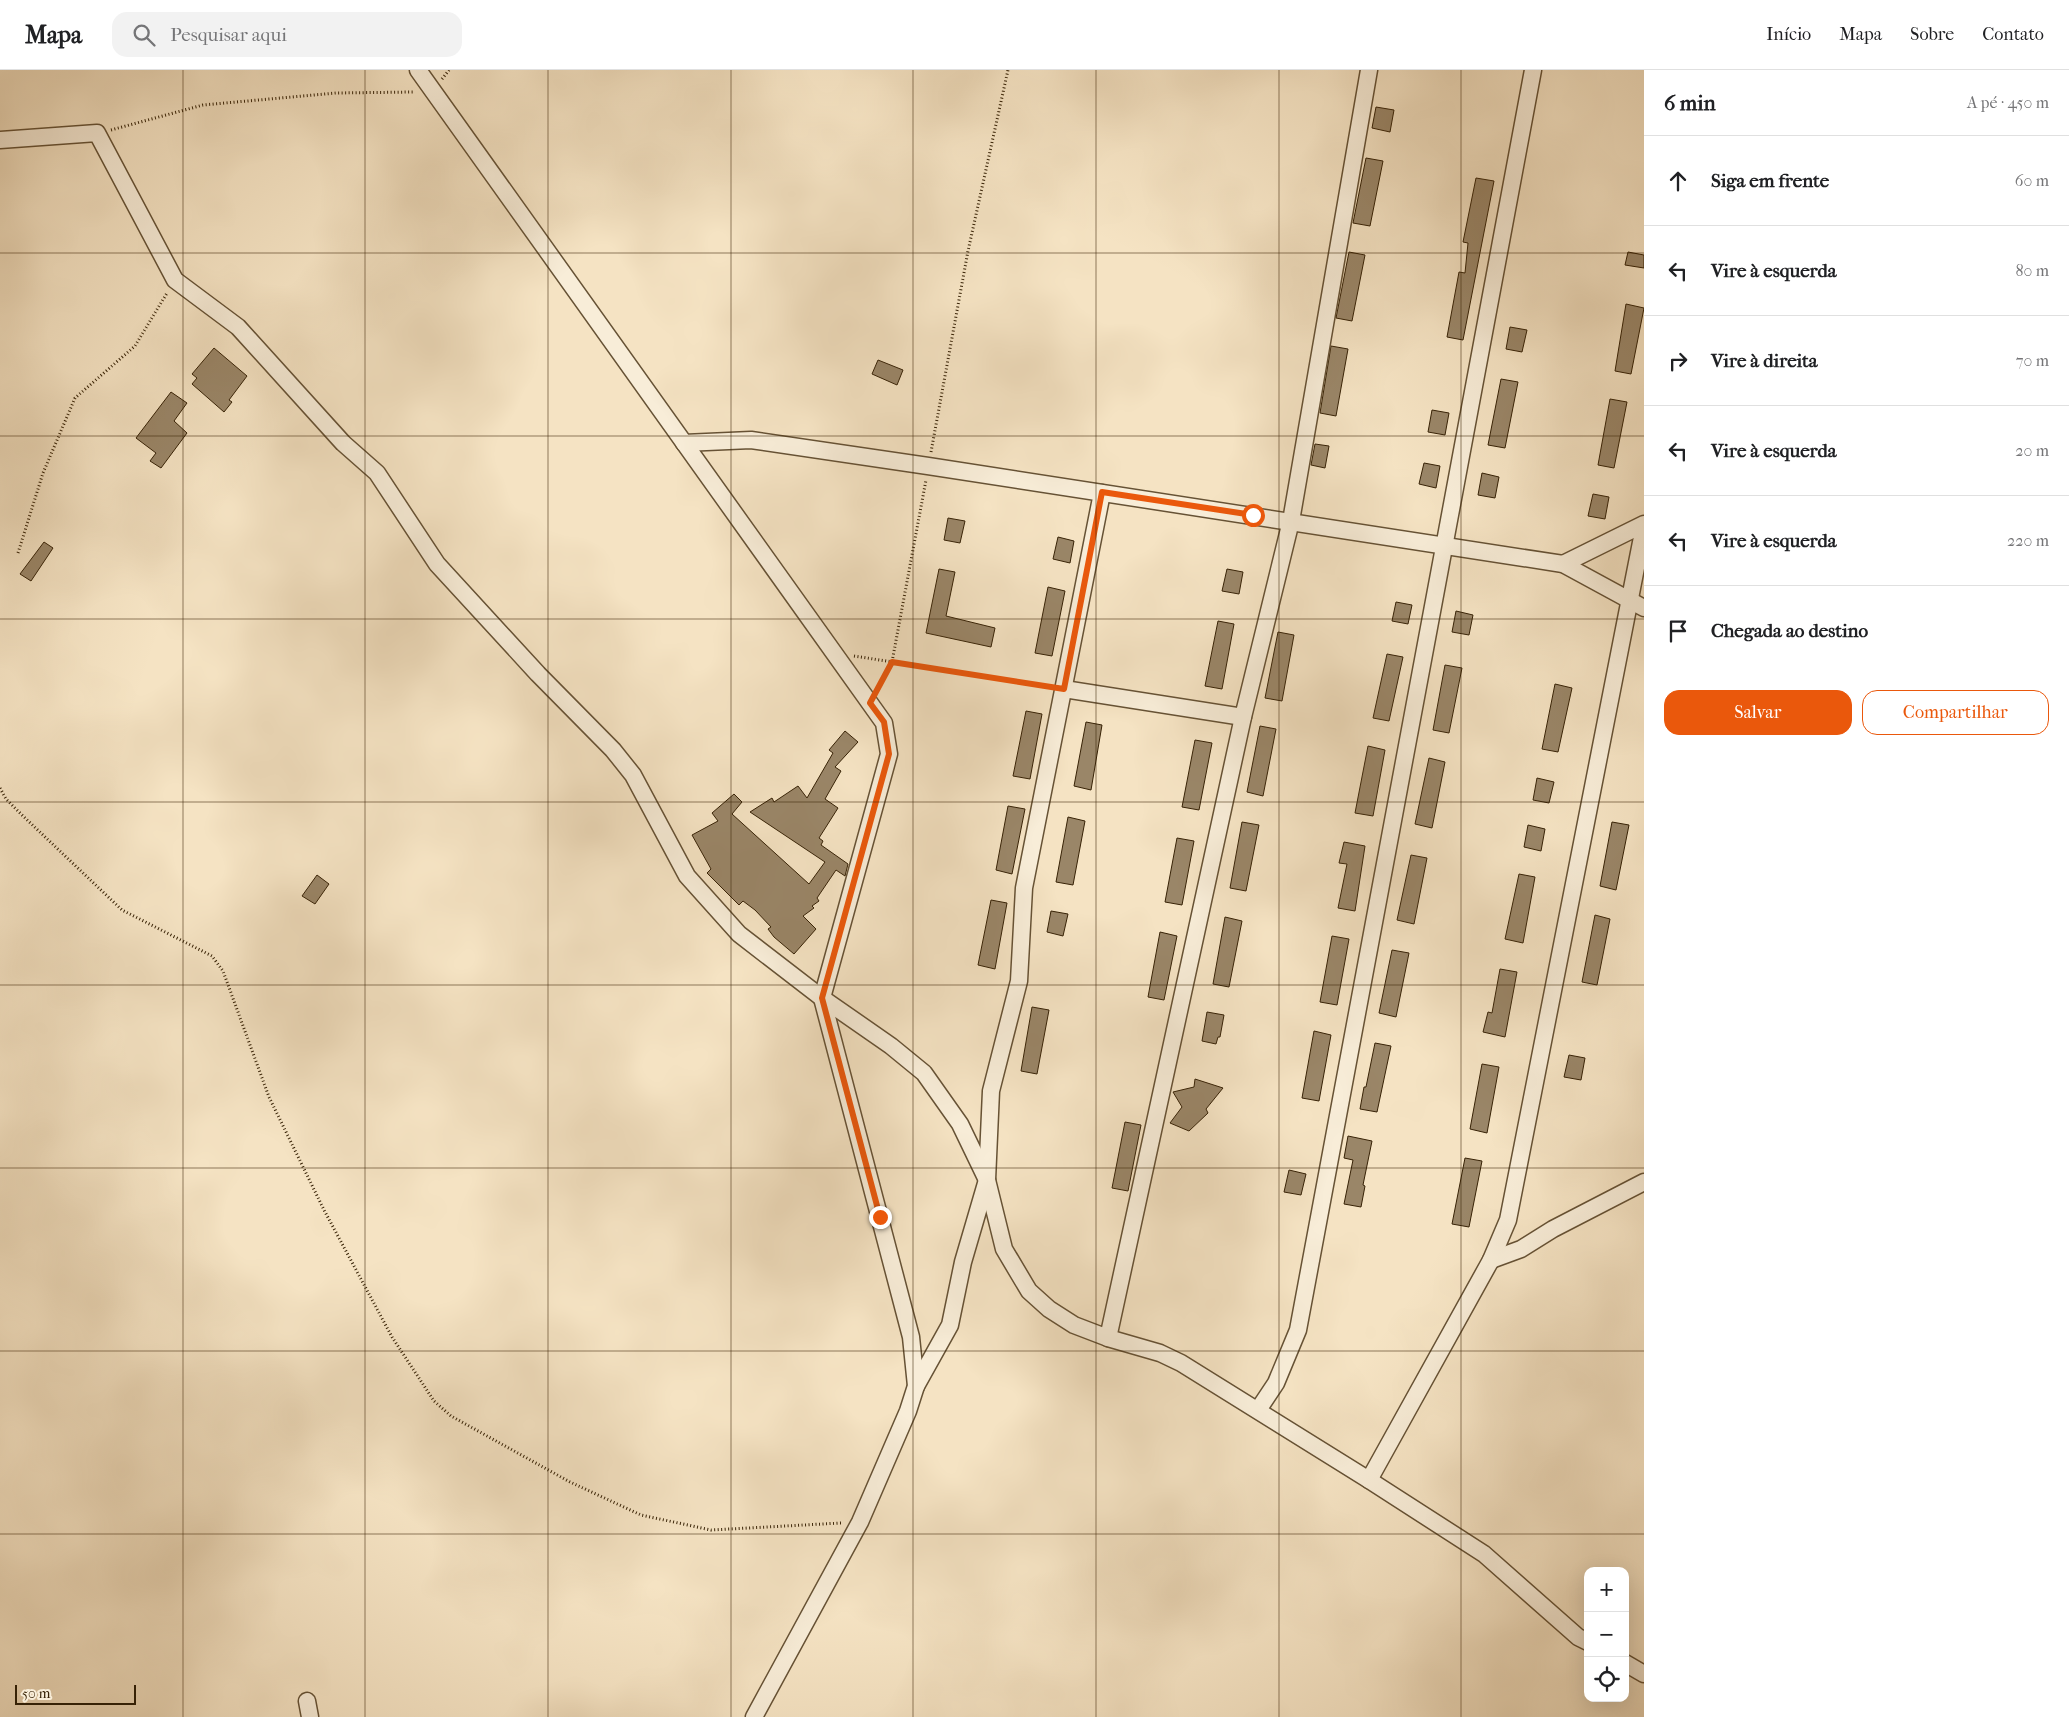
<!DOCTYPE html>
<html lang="pt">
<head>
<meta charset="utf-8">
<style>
  body { margin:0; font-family:"IM FELL French Canon",serif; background:#f2f2f2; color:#202124 }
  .controls { position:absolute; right:15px; bottom:15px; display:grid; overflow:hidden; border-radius:10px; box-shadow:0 5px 20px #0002 }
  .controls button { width:45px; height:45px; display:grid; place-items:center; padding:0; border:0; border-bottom:1px solid #e0e0e0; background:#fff; color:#202124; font:25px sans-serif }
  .scale { position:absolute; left:15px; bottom:12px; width:121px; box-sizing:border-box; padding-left:5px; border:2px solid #372206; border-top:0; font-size:14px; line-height:18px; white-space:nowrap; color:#372206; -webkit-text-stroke:4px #f8edd8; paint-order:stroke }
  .stop { position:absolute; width:15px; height:15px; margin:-11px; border:4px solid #ea580c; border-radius:50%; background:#fff }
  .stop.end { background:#ea580c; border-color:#fff; box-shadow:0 1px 5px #0008 }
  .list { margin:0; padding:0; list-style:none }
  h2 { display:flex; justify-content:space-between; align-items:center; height:65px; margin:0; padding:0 20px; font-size:21px }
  h2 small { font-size:16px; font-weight:400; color:#757577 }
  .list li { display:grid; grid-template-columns:32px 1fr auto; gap:15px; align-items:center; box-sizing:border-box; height:90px; padding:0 20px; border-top:1px solid #e0e0e0 }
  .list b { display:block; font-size:19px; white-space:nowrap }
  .list em { font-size:16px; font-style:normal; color:#757577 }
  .actions { display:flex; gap:10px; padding:15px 20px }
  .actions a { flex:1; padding:11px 0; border:1px solid #ea580c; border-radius:15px; text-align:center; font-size:18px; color:#ea580c }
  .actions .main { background:#ea580c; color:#fff }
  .icon { flex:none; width:28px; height:28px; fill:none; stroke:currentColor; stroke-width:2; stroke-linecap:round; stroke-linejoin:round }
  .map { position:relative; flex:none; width:1644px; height:1647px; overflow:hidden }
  header { display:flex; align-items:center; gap:30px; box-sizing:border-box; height:70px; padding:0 25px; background:#fff; border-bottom:1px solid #e0e0e0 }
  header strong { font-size:24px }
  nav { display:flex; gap:28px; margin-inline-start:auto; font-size:18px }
  .search { width:350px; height:45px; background:#f2f2f2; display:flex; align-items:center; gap:12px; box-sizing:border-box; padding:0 18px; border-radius:15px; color:#757577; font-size:19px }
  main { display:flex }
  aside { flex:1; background:#fff }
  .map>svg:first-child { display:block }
  .building { fill:#9a8668; stroke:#372206 }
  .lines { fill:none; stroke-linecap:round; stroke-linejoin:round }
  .street-casing { stroke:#665235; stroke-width:19 }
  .path { stroke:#372206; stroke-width:3; stroke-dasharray:1 2.5; stroke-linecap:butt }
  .street { stroke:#f8edd8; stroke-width:16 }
  .route { stroke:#ea580c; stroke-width:6 }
  .grid { fill:none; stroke:#372206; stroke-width:1; stroke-opacity:0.55 }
</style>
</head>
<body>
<header>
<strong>Mapa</strong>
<div class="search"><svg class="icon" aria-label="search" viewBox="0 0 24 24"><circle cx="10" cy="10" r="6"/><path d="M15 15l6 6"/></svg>Pesquisar aqui</div>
<nav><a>Início</a><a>Mapa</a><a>Sobre</a><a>Contato</a></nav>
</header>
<main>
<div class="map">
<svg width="1644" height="1647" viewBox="0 0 1644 1647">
  <rect width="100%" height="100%" fill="#f5e3c3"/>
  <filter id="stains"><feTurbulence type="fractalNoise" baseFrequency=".004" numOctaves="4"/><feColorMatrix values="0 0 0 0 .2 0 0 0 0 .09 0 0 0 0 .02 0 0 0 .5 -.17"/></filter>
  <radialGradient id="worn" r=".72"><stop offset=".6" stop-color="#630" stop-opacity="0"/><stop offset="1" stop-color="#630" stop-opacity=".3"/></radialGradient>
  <!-- building -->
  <g class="building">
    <path d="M1376 37 1394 40 1390 62 1372 58Z"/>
    <path d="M1366 88 1383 91 1370 156 1353 153Z"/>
    <path d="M1476 108 1494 111 1463 270 1447 267 1459 202 1465 203 1468 173 1463 172Z"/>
    <path d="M1349 182 1365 185 1352 251 1336 248Z"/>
    <path d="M1628 182 1644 185V198L1625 195Z"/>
    <path d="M1626 234 1644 238 1631 304 1615 301Z"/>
    <path d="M1510 257 1527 260 1522 282 1506 279Z"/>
    <path d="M1331 276 1348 279 1336 346 1320 343Z"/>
    <path d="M214 278 247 306 229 330 232 332 224 342 192 314 197 308 192 304Z"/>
    <path d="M878 290 903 300 897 315 872 304Z"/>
    <path d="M1501 309 1518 312 1505 378 1488 375Z"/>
    <path d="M171 322 187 333 174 351 187 363 161 398 150 391 156 383 136 368Z"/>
    <path d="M1610 329 1627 332 1614 398 1598 395Z"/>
    <path d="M1432 340 1449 343 1445 365 1428 362Z"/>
    <path d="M1315 374 1329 376 1325 398 1311 395Z"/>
    <path d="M1424 393 1440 396 1436 418 1419 414Z"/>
    <path d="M1482 403 1499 407 1495 428 1478 425Z"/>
    <path d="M1593 424 1609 427 1605 449 1588 446Z"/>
    <path d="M948 448 965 451 960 473 944 470Z"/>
    <path d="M1058 467 1074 471 1070 493 1053 489Z"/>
    <path d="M44 472 53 478 31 511 20 504Z"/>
    <path d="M939 499 955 502 946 546 995 558 991 577 926 563Z"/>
    <path d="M1227 499 1243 502 1239 524 1222 521Z"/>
    <path d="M1048 517 1065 521 1052 586 1035 583Z"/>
    <path d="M1396 532 1412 535 1408 554 1392 551Z"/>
    <path d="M1456 541 1473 545 1469 565 1452 562Z"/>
    <path d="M1218 551 1234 554 1222 619 1205 616Z"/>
    <path d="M1278 562 1294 565 1282 631 1265 628Z"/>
    <path d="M1387 584 1403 587 1389 651 1373 648Z"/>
    <path d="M1445 595 1462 598 1449 663 1433 660Z"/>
    <path d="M1555 614 1572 618 1558 682 1542 679Z"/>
    <path d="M1026 641 1042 644 1030 709 1013 706Z"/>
    <path d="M1086 652 1102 655 1091 720 1074 716Z"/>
    <path d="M1260 656 1276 659 1263 726 1247 722Z"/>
    <path d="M845 661 858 672 835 697 841 701 825 729 838 738 819 768 823 771 821 775 848 794 845 806 836 800 817 828 819 831 812 836 814 838 803 846 816 859 794 884 774 867 768 859 771 857 755 840 743 831 739 835 707 803 711 799 692 765 718 751 712 743 734 724 742 732 732 744 809 814 825 792 750 742 772 728 774 732 798 716 807 728 833 683 829 680Z"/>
    <path d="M1195 670 1212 673 1199 740 1182 737Z"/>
    <path d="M1368 676 1385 680 1373 746 1355 743Z"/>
    <path d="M1429 688 1445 692 1432 758 1415 754Z"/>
    <path d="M1537 708 1554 712 1549 733 1533 730Z"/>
    <path d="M1008 736 1025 739 1012 804 996 800Z"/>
    <path d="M1068 747 1085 751 1073 815 1056 812Z"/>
    <path d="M1242 752 1259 755 1246 821 1230 818Z"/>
    <path d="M1612 752 1629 755 1616 820 1600 816Z"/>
    <path d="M1528 755 1545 759 1541 781 1524 777Z"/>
    <path d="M1177 768 1194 771 1182 835 1165 832Z"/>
    <path d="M1344 772 1365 776 1355 841 1338 838 1347 794 1339 793Z"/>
    <path d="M1411 785 1427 788 1414 854 1397 850Z"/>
    <path d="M1519 804 1535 807 1523 873 1505 869Z"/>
    <path d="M317 805 329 814 315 834 302 826Z"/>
    <path d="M991 830 1007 833 995 899 978 895Z"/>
    <path d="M1051 841 1068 844 1063 866 1047 862Z"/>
    <path d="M1595 845 1610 849 1597 915 1582 912Z"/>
    <path d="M1225 847 1242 851 1229 917 1213 914Z"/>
    <path d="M1160 862 1177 866 1164 930 1148 927Z"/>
    <path d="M1332 866 1349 869 1337 935 1320 932Z"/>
    <path d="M1392 880 1409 883 1396 947 1379 943Z"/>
    <path d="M1500 899 1517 902 1505 967 1483 962 1488 942 1492 943Z"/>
    <path d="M1032 937 1049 940 1037 1004 1021 1001Z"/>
    <path d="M1207 942 1224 945 1220 967H1218L1216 974 1202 971Z"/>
    <path d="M1314 961 1331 965 1319 1031 1302 1028Z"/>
    <path d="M1375 973 1391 976 1377 1042 1360 1039 1364 1017H1366Z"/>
    <path d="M1569 985 1585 988 1581 1010 1564 1007Z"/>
    <path d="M1482 994 1499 997 1487 1063 1470 1059Z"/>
    <path d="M1195 1009 1223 1018 1206 1039 1208 1043 1189 1061 1170 1053 1182 1037 1173 1022 1194 1017Z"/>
    <path d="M1125 1052 1141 1055 1128 1121 1112 1118Z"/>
    <path d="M1348 1066 1372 1071 1363 1115 1365 1116 1361 1137 1344 1134 1353 1090 1344 1088Z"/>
    <path d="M1465 1088 1482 1091 1469 1157 1452 1154Z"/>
    <path d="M1289 1100 1306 1104 1301 1125 1284 1122Z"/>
  </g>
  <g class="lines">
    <!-- street casing -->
    <g class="street-casing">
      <g id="street">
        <path d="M418 0 884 653 889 684 822 928 911 1267 916 1316 908 1341 860 1452 754 1647"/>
        <path d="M0 70 97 63 175 210 238 257 343 373 377 403 437 494 538 604 613 680 633 705 687 806 739 864 822 928 891 976 924 1003 960 1054 987 1110 1004 1179 1029 1221 1049 1239 1074 1255 1108 1268 1160 1283 1181 1293 1369 1410 1484 1484 1578 1567 1588 1572"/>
        <path d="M684 373 751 370 928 396 1563 494 1644 538"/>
        <path d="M1563 494 1644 454"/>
        <path d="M1064 619 1243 647"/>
        <path d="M1491 1190 1521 1179 1553 1159 1644 1112"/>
        <path d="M1108 1268 1243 647 1291 451 1369 0"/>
        <path d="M916 1316 950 1255 963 1192 987 1110 991 1021 1019 911 1024 818 1102 423"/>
        <path d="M1258 1340 1276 1313 1298 1260 1533 0"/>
        <path d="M1369 1410 1491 1190 1508 1150 1644 457"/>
        <path d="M1625 1593 1644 1604"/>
        <path d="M307 1631 310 1647"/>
      </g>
    </g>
    <!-- path -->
    <g class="path">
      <path d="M442 9 449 0"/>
      <path d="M111 60 203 35 336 23 414 22"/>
      <path d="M931 382 968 181 1008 0"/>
      <path d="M18 483 43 403 75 328 135 276 167 223"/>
      <path d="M854 586 1048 616"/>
      <path d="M877 619 892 592 926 410"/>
      <path d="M0 718 6 729 23 746 122 840 212 886 223 901 269 1027 324 1140 392 1267 434 1331 451 1346 570 1412 641 1445 711 1460 841 1453"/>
    </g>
    <!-- street -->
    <use href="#street" class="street"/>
  </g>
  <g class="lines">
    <!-- route -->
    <path class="route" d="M880 1147 822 928 889 684 884 652 870 633 892 592 1064 619 1102 422 1253 445"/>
  </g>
  <!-- grid -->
  <path class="grid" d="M183 0V1647M365 0V1647M548 0V1647M731 0V1647M913 0V1647M1096 0V1647M1279 0V1647M1461 0V1647M0 183H1644M0 366H1644M0 549H1644M0 732H1644M0 915H1644M0 1098H1644M0 1281H1644M0 1464H1644"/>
  <rect width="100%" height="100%" filter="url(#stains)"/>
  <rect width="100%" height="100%" fill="url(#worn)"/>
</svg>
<div class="controls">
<button>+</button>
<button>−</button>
<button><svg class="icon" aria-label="locate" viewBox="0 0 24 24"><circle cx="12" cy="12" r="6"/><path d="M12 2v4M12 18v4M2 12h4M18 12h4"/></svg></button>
</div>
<div class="scale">50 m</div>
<div class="stop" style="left:1253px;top:445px"></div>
<div class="stop end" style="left:880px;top:1147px"></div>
</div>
<aside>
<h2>6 min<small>A pé · 450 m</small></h2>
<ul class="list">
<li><svg class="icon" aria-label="ahead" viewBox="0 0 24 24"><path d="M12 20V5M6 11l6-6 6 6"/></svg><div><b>Siga em frente</b></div><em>60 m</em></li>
<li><svg class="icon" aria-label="left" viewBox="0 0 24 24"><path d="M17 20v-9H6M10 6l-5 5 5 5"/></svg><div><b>Vire à esquerda</b></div><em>80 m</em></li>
<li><svg class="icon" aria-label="right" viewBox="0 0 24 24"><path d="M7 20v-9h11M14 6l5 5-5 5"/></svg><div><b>Vire à direita</b></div><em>70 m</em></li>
<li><svg class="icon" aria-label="left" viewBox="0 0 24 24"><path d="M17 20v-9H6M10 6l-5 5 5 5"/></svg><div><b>Vire à esquerda</b></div><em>20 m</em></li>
<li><svg class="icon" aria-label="left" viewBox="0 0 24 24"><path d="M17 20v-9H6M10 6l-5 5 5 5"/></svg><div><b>Vire à esquerda</b></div><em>220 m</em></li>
<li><svg class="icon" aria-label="arrive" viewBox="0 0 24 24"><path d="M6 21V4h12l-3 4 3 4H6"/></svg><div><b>Chegada ao destino</b></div></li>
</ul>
<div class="actions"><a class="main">Salvar</a><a>Compartilhar</a></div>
</aside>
</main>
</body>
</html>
